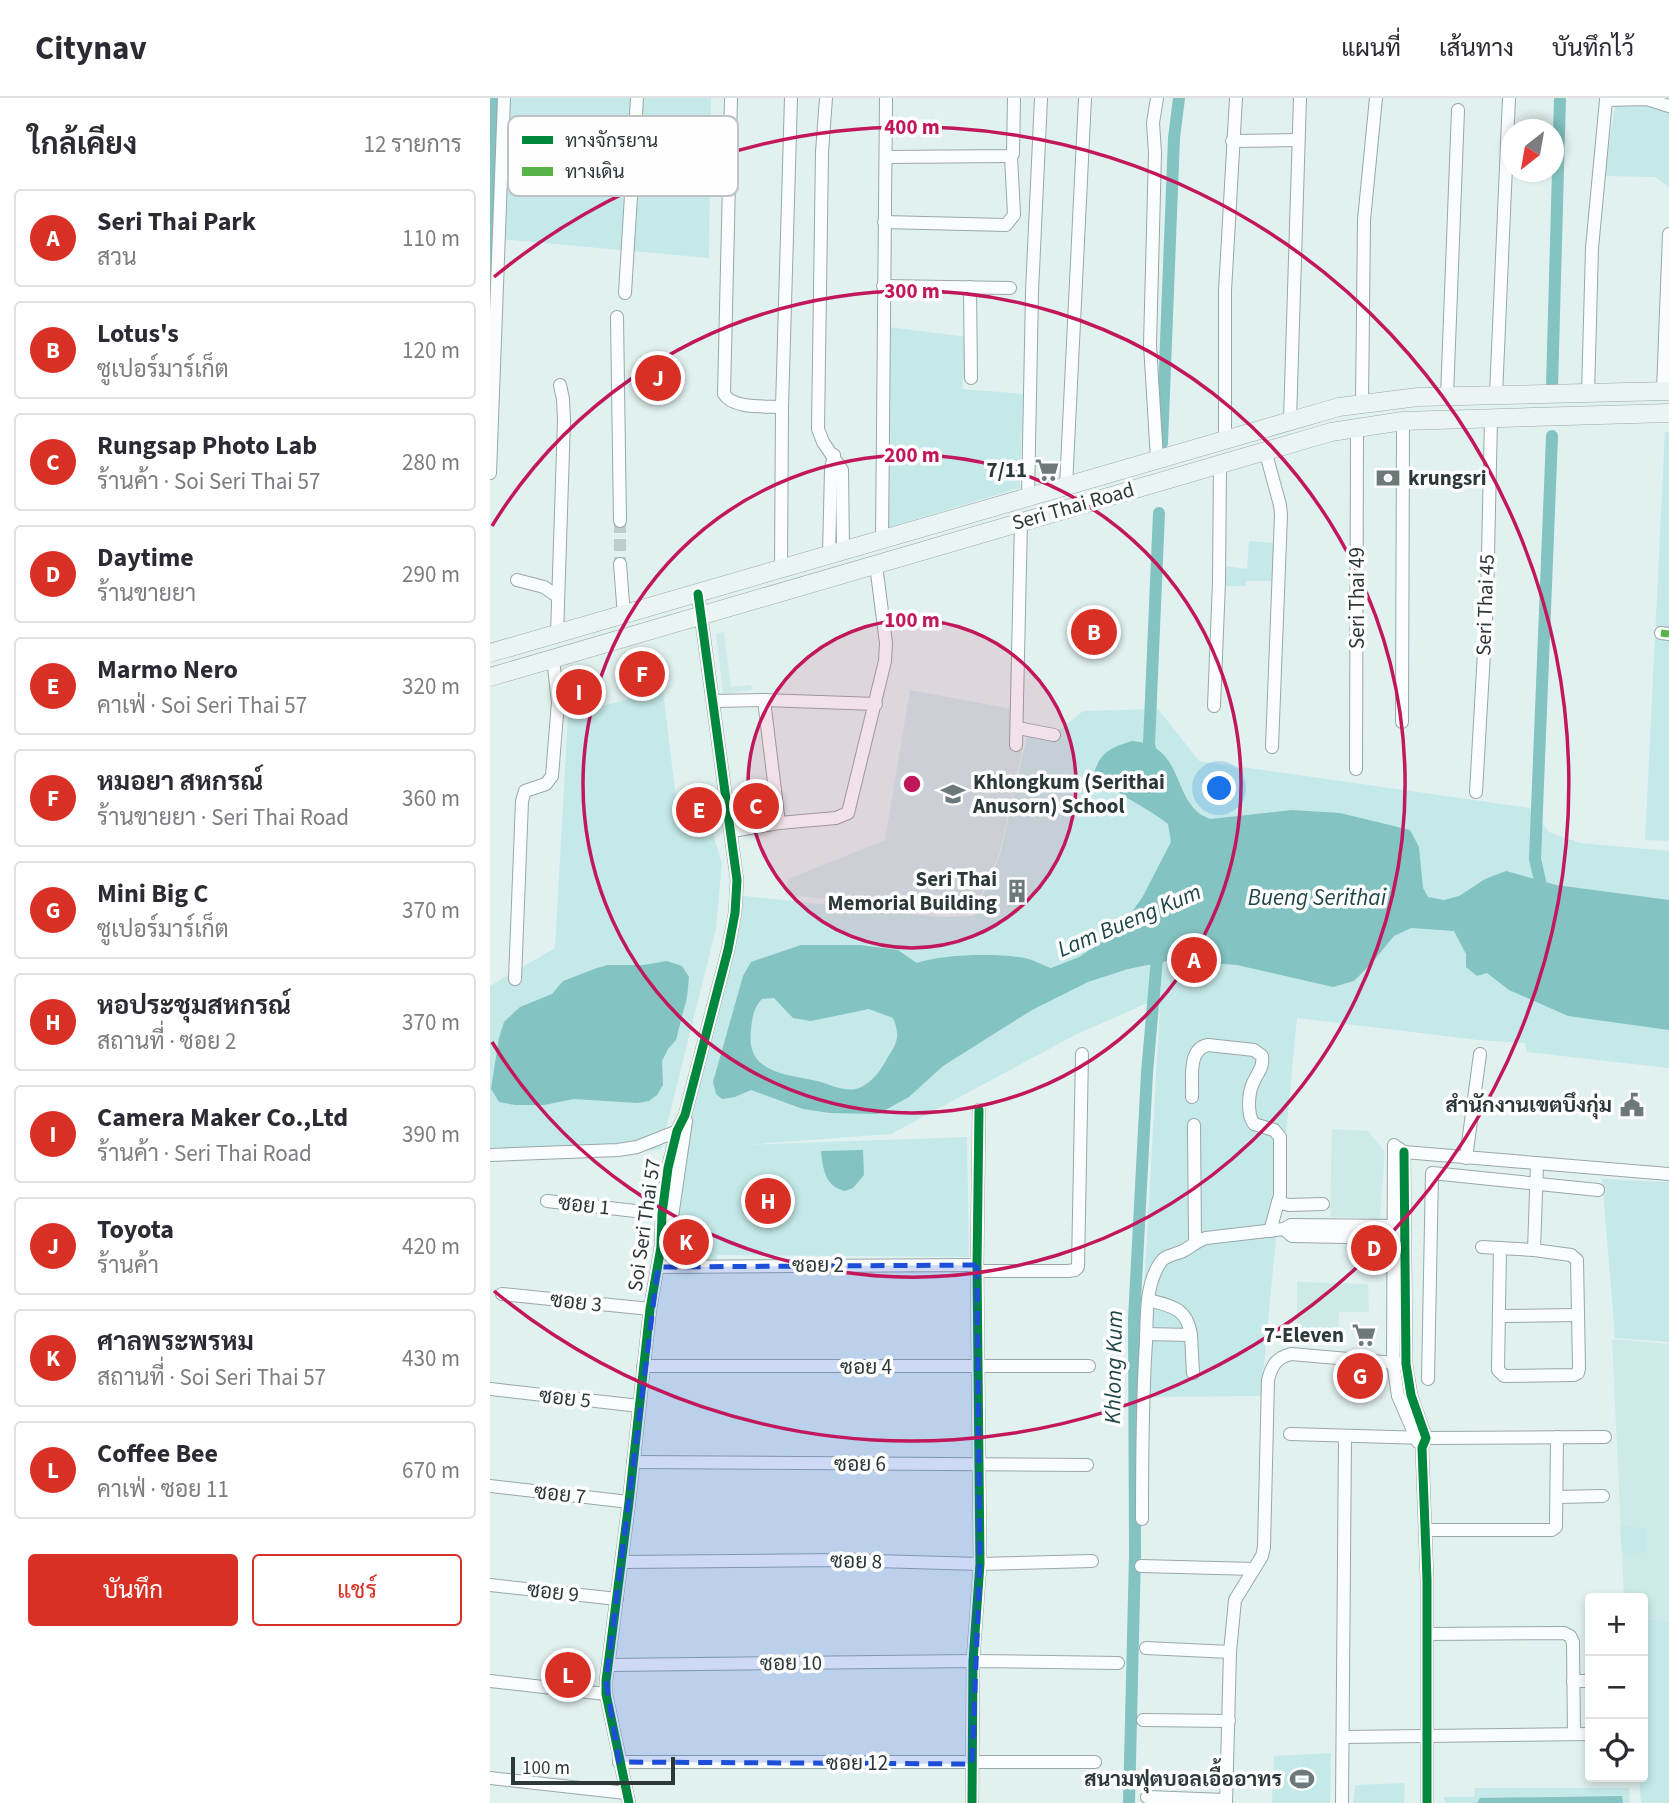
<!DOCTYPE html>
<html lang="th">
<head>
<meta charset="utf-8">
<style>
  body { margin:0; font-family:"Source Sans 3",Sarabun,sans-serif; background:#f2f2f3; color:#2b2b33 }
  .controls { position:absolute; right:21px; bottom:21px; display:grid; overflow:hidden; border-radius:7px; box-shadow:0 4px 10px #0003 }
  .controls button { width:63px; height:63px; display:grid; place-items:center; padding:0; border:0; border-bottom:2px solid #e1e1e2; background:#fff; color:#2b2b33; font:35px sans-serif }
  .compass { position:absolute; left:1011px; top:21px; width:63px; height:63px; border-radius:50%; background:#fff; box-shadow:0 4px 10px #0003; rotate:211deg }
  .scale { position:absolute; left:21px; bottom:18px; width:164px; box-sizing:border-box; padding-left:7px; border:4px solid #2d3838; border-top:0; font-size:19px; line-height:24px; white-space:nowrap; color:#2d3838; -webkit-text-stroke:5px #fefefe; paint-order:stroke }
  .you { position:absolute; left:730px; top:691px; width:24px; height:24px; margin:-18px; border:5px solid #fff; border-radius:50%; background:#1a73e8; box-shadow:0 0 0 10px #1a73e833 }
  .badge { display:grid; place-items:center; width:46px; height:46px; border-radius:50%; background:#d93025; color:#fff; font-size:23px; font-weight:700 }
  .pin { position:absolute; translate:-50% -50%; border:4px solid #fff; box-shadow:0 2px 7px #0006 }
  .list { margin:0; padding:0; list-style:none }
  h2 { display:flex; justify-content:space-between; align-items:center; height:91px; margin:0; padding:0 28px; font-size:30px }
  h2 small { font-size:23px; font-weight:400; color:#7c7c81 }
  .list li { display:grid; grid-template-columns:46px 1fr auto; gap:21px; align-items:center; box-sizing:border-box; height:98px; margin:0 14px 14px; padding:0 14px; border:2px solid #e1e1e2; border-radius:7px }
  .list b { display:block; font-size:26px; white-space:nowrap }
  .list p { margin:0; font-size:23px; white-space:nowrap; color:#7c7c81 }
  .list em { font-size:23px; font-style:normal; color:#7c7c81 }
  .actions { display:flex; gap:14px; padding:21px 28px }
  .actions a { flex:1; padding:16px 0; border:2px solid #d93025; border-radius:7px; text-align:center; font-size:24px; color:#d93025 }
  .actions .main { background:#d93025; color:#fff }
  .icon { flex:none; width:38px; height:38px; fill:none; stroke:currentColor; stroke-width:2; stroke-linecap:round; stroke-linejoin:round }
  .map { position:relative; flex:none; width:1179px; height:1705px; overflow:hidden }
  header { display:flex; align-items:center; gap:42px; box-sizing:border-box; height:98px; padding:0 35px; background:#fff; border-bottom:2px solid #e1e1e2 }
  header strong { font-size:33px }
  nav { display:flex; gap:38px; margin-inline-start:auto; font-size:24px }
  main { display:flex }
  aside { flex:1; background:#fff }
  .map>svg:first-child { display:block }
  .built { fill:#cdeae8 }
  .green { fill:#c4e9e8 }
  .water { fill:#83c3c1; fill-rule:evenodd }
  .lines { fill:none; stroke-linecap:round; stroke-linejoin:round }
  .canal { stroke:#83c3c1; stroke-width:12 }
  .street-tunnel { stroke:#bdcccb; stroke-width:12; stroke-dasharray:12 6; stroke-linecap:butt }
  .street-casing { stroke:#9ba7a7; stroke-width:14 }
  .secondary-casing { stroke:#9ba7a7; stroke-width:19 }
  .street { stroke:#fafdfd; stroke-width:12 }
  .secondary { stroke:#eaf4f3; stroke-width:18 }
  .quiet { stroke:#56b346; stroke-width:7; stroke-dasharray:14 7; stroke-linecap:butt }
  .cycleway-casing { stroke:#fefefe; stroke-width:13 }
  .cycleway { stroke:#00873e; stroke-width:9 }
  .marked { fill:#1d4ed8; fill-opacity:0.2; stroke:#1d4ed8; stroke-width:5; stroke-dasharray:14 9; stroke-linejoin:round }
  .ring { fill:none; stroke:#c2185b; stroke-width:3.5 }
  .labels { text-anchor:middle; stroke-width:7; stroke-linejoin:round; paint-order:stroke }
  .poi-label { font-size:21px; font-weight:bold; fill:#2d3838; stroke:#fefefe; text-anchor:end }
  .street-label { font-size:21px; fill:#2d3838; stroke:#fefefe }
  .water-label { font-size:23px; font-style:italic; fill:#1e4645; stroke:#fefefe }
  .key { fill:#fefefe; stroke:#bfc3c3; stroke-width:2 }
  .key-label { font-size:19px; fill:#2d3838 }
  .centre { fill:#c2185b; stroke:#fefefe; stroke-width:3.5 }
  .ring-label { font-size:21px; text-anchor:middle; font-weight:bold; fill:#c2185b; stroke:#fefefe; stroke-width:7; stroke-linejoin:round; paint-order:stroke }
</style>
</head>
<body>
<header>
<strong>Citynav</strong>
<nav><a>แผนที่</a><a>เส้นทาง</a><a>บันทึกไว้</a></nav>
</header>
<main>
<aside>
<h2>ใกล้เคียง<small>12 รายการ</small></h2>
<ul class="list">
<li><span class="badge">A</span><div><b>Seri Thai Park</b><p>สวน</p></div><em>110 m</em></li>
<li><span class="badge">B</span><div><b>Lotus's</b><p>ซูเปอร์มาร์เก็ต</p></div><em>120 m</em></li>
<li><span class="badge">C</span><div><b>Rungsap Photo Lab</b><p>ร้านค้า · Soi Seri Thai 57</p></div><em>280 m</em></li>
<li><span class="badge">D</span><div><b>Daytime</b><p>ร้านขายยา</p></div><em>290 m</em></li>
<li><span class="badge">E</span><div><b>Marmo Nero</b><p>คาเฟ่ · Soi Seri Thai 57</p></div><em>320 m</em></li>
<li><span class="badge">F</span><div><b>หมอยา สหกรณ์</b><p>ร้านขายยา · Seri Thai Road</p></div><em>360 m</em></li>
<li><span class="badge">G</span><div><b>Mini Big C</b><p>ซูเปอร์มาร์เก็ต</p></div><em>370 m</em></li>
<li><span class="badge">H</span><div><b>หอประชุมสหกรณ์</b><p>สถานที่ · ซอย 2</p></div><em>370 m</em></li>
<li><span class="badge">I</span><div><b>Camera Maker Co.,Ltd</b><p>ร้านค้า · Seri Thai Road</p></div><em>390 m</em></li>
<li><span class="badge">J</span><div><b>Toyota</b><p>ร้านค้า</p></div><em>420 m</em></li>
<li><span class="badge">K</span><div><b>ศาลพระพรหม</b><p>สถานที่ · Soi Seri Thai 57</p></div><em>430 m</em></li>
<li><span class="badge">L</span><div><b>Coffee Bee</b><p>คาเฟ่ · ซอย 11</p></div><em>670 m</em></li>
</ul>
<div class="actions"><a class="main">บันทึก</a><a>แชร์</a></div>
</aside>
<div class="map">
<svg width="1179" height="1705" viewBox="0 0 1179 1705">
  <rect width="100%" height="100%" fill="#e1f1f0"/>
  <!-- built -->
  <g class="built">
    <path d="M234 534 241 589 261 587 262 592 233 596 226 536Z"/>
    <path d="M420 592 522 611 519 644 533 649 509 757 484 815 296 797 298 781 395 742Z"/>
    <path d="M842 1031 878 1033 895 1054 890 1120 840 1119Z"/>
    <path d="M807 1184 878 1186 879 1214H849L848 1240 807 1237Z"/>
    <path d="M1122 1241 1179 1246V1523L1153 1521V1500H1134Z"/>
  </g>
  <!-- green -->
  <g class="green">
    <path d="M0 0H221L219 160 0 140Z"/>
    <path d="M1161 6 1179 14V89L1165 79 1114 78 1125 8Z"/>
    <path d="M398 229 478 239 472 291 533 296 530 390 396 430Z"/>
    <path d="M1175 334H1179V743L1155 742Z"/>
    <path d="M759 443 785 445 784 483H756V488H733L734 468 757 471Z"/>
    <path d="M173 593 189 726 219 723 232 765 226 830 171 1051C115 1059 57 1059 0 1064V888L65 850 78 616Z"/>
    <path d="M668 611 709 663 1040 710 1059 734 1090 745 1179 753V970L1037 954 1035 945 988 942 807 920 771 1298 648 1299 670 907 655 906 585 937 401 1036 252 1047 477 1039 479 1159 227 1157V1162H178L183 1091 246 797 450 819 484 818 510 757 538 634 564 637 593 613Z"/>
    <path d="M1112 1081 1179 1084V1244L1125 1240Z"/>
    <path d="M1130 1428 1156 1430V1455H1132Z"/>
    <path d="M1153 1521 1179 1523V1705H1151L1149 1679H1153Z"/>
    <path d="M841 1655 840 1705H782L784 1658Z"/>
    <path d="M915 1685 914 1705H863L865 1687Z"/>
    <path d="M985 1690H1139L1140 1705H955L954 1699H984Z"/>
  </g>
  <!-- water -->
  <g class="water">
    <path d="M642 643C697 647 680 707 720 721L802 712 850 715 920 732 929 749 933 790 938 799 954 802 969 798 995 781 1016 773 1066 787 1179 802V932L1078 918 1019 892 997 875 987 878 976 869V856L964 833 921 830 904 838 880 867 864 883 843 889 747 867 682 862 638 871 598 884 542 912 453 968 419 999 388 1016 340 1015 313 1011 261 992 245 999 232 1001 226 996 223 984 253 878 261 864 311 847H370L408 852 427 865C452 856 508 855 535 860 544 862 552 867 561 870L589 859 628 833 652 800 681 744 678 726C654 707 626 697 604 675 611 653 621 650 642 643ZM284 900 303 920 321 923 379 911 403 920C410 937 408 944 398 959 391 972 383 984 369 990 355 995 340 986 327 983 295 976 255 975 261 931 262 920 264 909 272 901Z"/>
    <path d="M177 863 192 868 199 879 197 899 186 942 178 951 172 963 173 987 167 997 159 1003 148 1005 84 1001 54 1007H25L9 1004 1 991 9 940 14 924 30 909 62 896 73 883 107 870 118 867H153Z"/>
    <path d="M373 1052 374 1077 363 1090 355 1093C335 1089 333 1071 331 1053Z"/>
    <path d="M1132 1698 1133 1705H987L990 1700Z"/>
  </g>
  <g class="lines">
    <!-- canal -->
    <g class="canal">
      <path d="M0 193 5 0"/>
      <path d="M1062 288 1070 0"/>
      <path d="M672 345 684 40 689 0"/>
      <path d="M662 659 659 646 669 415"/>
      <path d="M1050 799V783L1045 761 1062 338"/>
      <path d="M639 1705 645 1457 644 1221 657 975 668 849"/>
    </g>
    <!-- street-tunnel -->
    <path class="street-tunnel" d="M130 423V466"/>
    <!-- street casing -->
    <g class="street-casing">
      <g id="street">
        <path d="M241 0 234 296C243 311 275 308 292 309"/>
        <path d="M336 0 332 54 328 331 333 344 352 372 353 453"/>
        <path d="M742 43 808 42"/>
        <path d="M396 59 521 58 523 56 524 0"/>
        <path d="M394 124 516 127 524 117 521 58"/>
        <path d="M393 188 520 190"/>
        <path d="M480 189 481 280"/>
        <path d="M135 195 147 0"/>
        <path d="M127 219 130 423"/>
        <path d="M1173 293 1179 136"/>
        <path d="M1098 295 1102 150 1116 2 1157 1 1179 8"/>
        <path d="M1006 297 1019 0"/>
        <path d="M957 298 968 12"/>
        <path d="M872 305 874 122 886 0"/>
        <path d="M800 322 810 0"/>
        <path d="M735 341V193L746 0"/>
        <path d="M775 352 790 407 791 417 782 649"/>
        <path d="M667 361 660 247 665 55 663 25 667 0"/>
        <path d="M0 375 14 0"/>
        <path d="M576 388 595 0"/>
        <path d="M538 399 542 194 551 0"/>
        <path d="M392 442 396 0"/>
        <path d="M339 457 341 371 344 357"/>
        <path d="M130 466 134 518"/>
        <path d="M291 471 292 309 301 0"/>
        <path d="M27 482 54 489 67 498"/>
        <path d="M1171 535 1179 536"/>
        <path d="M67 537 74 322 73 301 70 287"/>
        <path d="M274 602 289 725"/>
        <path d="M224 603 274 602 386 606"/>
        <path d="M724 608 729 484 730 365"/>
        <path d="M912 624 913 323"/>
        <path d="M528 630 564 637"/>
        <path d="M526 647 531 423"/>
        <path d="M866 671 867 328"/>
        <path d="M986 694 997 502 1001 320"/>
        <path d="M242 733 289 725 346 720 358 715 395 563 396 545 386 467"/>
        <path d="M25 881 32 703 35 693 56 686 62 678 68 604 63 561"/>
        <path d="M702 999C703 982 697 951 718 947L764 952 772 958C774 970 767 975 763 985 758 996 757 1017 764 1026L784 1032 790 1039V1097L780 1133"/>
        <path d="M704 1027 705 1143"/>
        <path d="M904 1047 903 1264 908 1298 928 1344"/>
        <path d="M908 1050 914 1054 1179 1076"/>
        <path d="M914 1054 916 1266 921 1297 936 1340 932 1350 937 1482V1705"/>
        <path d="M0 1057 128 1052 147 1049 190 1032"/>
        <path d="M976 1060 990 956"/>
        <path d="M57 1103 172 1116"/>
        <path d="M788 1104 799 1107 833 1106"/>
        <path d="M794 1131 802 1138 910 1140"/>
        <path d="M173 1146 182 1119 196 1023"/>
        <path d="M992 1149 1044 1152"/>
        <path d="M1010 1150 1008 1272 1014 1278 1084 1277 1088 1275 1089 1270 1087 1162 1081 1157 1044 1152 1047 1066"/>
        <path d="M168 1169 487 1167"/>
        <path d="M487 1173H578L585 1172 588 1169 592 956"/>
        <path d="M12 1196 160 1211"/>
        <path d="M658 1202C682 1208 697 1210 701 1237"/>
        <path d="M1009 1218 1088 1217"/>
        <path d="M656 1236 701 1237 703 1275"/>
        <path d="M153 1268H599"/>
        <path d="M938 1281 942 1075 1108 1092"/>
        <path d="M1 1291 149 1308"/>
        <path d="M800 1336 936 1340 1115 1339"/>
        <path d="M143 1364 597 1367"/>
        <path d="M0 1388 139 1404"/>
        <path d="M1067 1399 1113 1398"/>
        <path d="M652 1421C652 1362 652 1303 656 1244 657 1219 655 1188 670 1165 675 1157 684 1157 693 1153 701 1149 706 1143 716 1140L794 1131 801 1127 913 1128"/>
        <path d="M936 1432H1062L1066 1429 1067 1339"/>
        <path d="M131 1464 351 1462 490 1466 602 1463"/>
        <path d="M651 1468 764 1471"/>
        <path d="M0 1487 127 1501"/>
        <path d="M937 1536 1074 1535 1080 1538 1083 1544 1084 1636"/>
        <path d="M656 1550 740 1554"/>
        <path d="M118 1567 483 1563 628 1565"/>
        <path d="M0 1583 116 1596"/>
        <path d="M1083 1583H1100"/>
        <path d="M653 1622 739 1623"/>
        <path d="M853 1639 1100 1636"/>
        <path d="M129 1664H605"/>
        <path d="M0 1680 136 1695"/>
        <path d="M657 1699 736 1702"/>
        <path d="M139 1705 116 1596V1583L139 1404 160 1211 171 1149 172 1116 178 1070 187 1033 195 1017 238 852 245 815 247 782 208 496"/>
        <path d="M482 1705 483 1563 490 1466 487 1167 489 1012"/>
        <path d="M736 1705 740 1554 745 1502 772 1458 774 1449 778 1282C782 1267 786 1260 801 1256L916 1266"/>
        <path d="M852 1705 855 1338"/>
      </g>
    </g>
    <!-- secondary casing -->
    <g class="secondary-casing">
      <g id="secondary">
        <path d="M0 555 849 309 928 299 1179 293"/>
        <path d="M0 579 841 334 913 323 1179 315"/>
      </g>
    </g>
    <!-- street -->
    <use href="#street" class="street"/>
    <!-- secondary -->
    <use href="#secondary" class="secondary"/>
    <!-- quiet -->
    <path class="quiet" d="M1171 535 1179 536"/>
    <!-- cycleway casing -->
    <g class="cycleway-casing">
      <g id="cycleway">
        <path d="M914 1054 916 1266 921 1297 936 1340 932 1350 937 1482V1705"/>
        <path d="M139 1705 116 1596V1583L139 1404 160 1211 171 1149 172 1116 178 1070 187 1033 195 1017 238 852 245 815 247 782 208 496"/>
        <path d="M482 1705 483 1563 490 1466 487 1167 489 1012"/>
      </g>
    </g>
    <!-- cycleway -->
    <use href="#cycleway" class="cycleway"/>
  </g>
  <!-- marked area -->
  <path class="marked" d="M487 1167 490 1466 482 1666 129 1664 116 1583 168 1169Z"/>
  <!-- distance rings -->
  <circle cx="422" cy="686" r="164" fill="#c2185b" fill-opacity=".12"/>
  <g class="ring">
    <circle cx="422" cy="686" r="164"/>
    <circle cx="422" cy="686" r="329"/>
    <path d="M2 428A493 493 0 1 1 2 944"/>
    <path d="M4 179A657 657 0 1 1 4 1193"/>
  </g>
  <!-- icons -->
  <defs>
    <g id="supermarket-bare" transform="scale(1.89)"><path d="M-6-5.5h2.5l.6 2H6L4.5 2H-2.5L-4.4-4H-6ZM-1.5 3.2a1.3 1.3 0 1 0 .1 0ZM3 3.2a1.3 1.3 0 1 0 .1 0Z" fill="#6c7978" stroke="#fefefe" stroke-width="2.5" paint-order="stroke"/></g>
    <g id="bank-bare" transform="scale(1.89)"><path d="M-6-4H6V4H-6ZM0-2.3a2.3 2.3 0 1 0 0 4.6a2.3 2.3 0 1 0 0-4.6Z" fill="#6c7978" stroke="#fefefe" stroke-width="2.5" paint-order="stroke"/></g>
    <g id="school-bare" transform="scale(1.89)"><path d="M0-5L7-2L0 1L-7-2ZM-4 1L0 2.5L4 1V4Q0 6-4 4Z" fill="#6c7978" stroke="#fefefe" stroke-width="2.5" paint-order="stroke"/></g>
    <g id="building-bare" transform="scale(1.89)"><path d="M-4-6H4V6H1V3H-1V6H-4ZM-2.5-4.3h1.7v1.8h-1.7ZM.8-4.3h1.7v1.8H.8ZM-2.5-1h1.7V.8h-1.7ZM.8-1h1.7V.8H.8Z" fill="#6c7978" stroke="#fefefe" stroke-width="2.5" paint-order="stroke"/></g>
    <g id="civic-bare" transform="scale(1.89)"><path d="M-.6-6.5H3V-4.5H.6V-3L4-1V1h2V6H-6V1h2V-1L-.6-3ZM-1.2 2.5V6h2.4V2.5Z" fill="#6c7978" stroke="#fefefe" stroke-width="2.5" paint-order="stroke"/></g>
    <g id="stadium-bare" transform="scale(1.89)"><path d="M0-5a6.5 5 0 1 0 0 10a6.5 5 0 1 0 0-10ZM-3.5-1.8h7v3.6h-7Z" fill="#6c7978" stroke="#fefefe" stroke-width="2.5" paint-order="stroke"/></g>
  </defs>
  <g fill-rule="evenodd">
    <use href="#supermarket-bare" x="557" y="372"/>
    <use href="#bank-bare" x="898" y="380"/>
    <use href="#school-bare" x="463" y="696"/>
    <use href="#building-bare" x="527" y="793"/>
    <use href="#civic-bare" x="1142" y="1007"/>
    <use href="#supermarket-bare" x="874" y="1237"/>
    <use href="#stadium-bare" x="812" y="1681"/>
  </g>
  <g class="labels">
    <!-- poi labels -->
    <g class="poi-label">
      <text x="537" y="379">7/11</text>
      <text x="918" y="387" text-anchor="start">krungsri</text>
      <text x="483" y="691" text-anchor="start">Khlongkum (Serithai<tspan x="483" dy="24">Anusorn) School</tspan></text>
      <text x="507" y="788">Seri Thai<tspan x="507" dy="24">Memorial Building</tspan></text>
      <text x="1122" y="1014">สำนักงานเขตบึงกุ่ม</text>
      <text x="854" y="1244">7-Eleven</text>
      <text x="792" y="1688">สนามฟุตบอลเอื้ออาทร</text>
    </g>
    <!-- street labels -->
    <g class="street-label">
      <text transform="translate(583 408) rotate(-16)" y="7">Seri Thai Road</text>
      <text transform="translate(867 500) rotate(-90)" y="7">Seri Thai 49</text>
      <text transform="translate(995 507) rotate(-88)" y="7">Seri Thai 45</text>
      <text transform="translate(94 1107) rotate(6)" y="7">ซอย 1</text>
      <text transform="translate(154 1127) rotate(-82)" y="7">Soi Seri Thai 57</text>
      <text x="328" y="1174">ซอย 2</text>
      <text transform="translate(86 1204) rotate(6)" y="7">ซอย 3</text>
      <text x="376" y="1276">ซอย 4</text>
      <text transform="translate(75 1300) rotate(6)" y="7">ซอย 5</text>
      <text x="370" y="1373">ซอย 6</text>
      <text transform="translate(70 1396) rotate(6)" y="7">ซอย 7</text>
      <text transform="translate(366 1463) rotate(1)" y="7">ซอย 8</text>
      <text transform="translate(63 1494) rotate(6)" y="7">ซอย 9</text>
      <text transform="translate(301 1565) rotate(-1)" y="7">ซอย 10</text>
      <text x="367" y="1672">ซอย 12</text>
    </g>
    <!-- water labels -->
    <g class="water-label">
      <text x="827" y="807">Bueng Serithai</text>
      <text transform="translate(639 822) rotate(-23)" y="8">Lam Bueng Kum</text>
      <text transform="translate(623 1269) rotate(-89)" y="8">Khlong Kum</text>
    </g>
  </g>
  <!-- legend -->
  <rect x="18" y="18" width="230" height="80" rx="10" class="key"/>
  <rect x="32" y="38" width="31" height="8" fill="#00873e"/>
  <rect x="32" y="69" width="31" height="9" fill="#56b346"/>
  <g class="key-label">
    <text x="75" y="49">ทางจักรยาน</text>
    <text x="75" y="80">ทางเดิน</text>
  </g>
  <circle cx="422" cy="686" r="10" class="centre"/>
  <g class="ring-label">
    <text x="422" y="36">400 m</text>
    <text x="422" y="200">300 m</text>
    <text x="422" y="364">200 m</text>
    <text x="422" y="529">100 m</text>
  </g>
</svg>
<div class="controls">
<button>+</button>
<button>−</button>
<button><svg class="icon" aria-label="locate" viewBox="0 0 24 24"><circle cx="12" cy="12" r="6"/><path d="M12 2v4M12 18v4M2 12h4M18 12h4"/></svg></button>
</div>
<svg class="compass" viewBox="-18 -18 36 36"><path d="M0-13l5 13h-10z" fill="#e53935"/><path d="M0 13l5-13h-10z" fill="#7c7c81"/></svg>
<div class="scale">100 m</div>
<div class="you"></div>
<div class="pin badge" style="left:704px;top:862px">A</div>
<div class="pin badge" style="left:604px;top:534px">B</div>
<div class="pin badge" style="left:266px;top:708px">C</div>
<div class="pin badge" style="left:884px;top:1150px">D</div>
<div class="pin badge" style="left:209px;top:712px">E</div>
<div class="pin badge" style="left:152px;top:576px">F</div>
<div class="pin badge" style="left:870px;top:1278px">G</div>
<div class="pin badge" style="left:278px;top:1103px">H</div>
<div class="pin badge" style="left:89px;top:594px">I</div>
<div class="pin badge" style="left:168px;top:280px">J</div>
<div class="pin badge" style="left:196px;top:1144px">K</div>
<div class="pin badge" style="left:78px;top:1577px">L</div>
</div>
</main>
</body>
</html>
